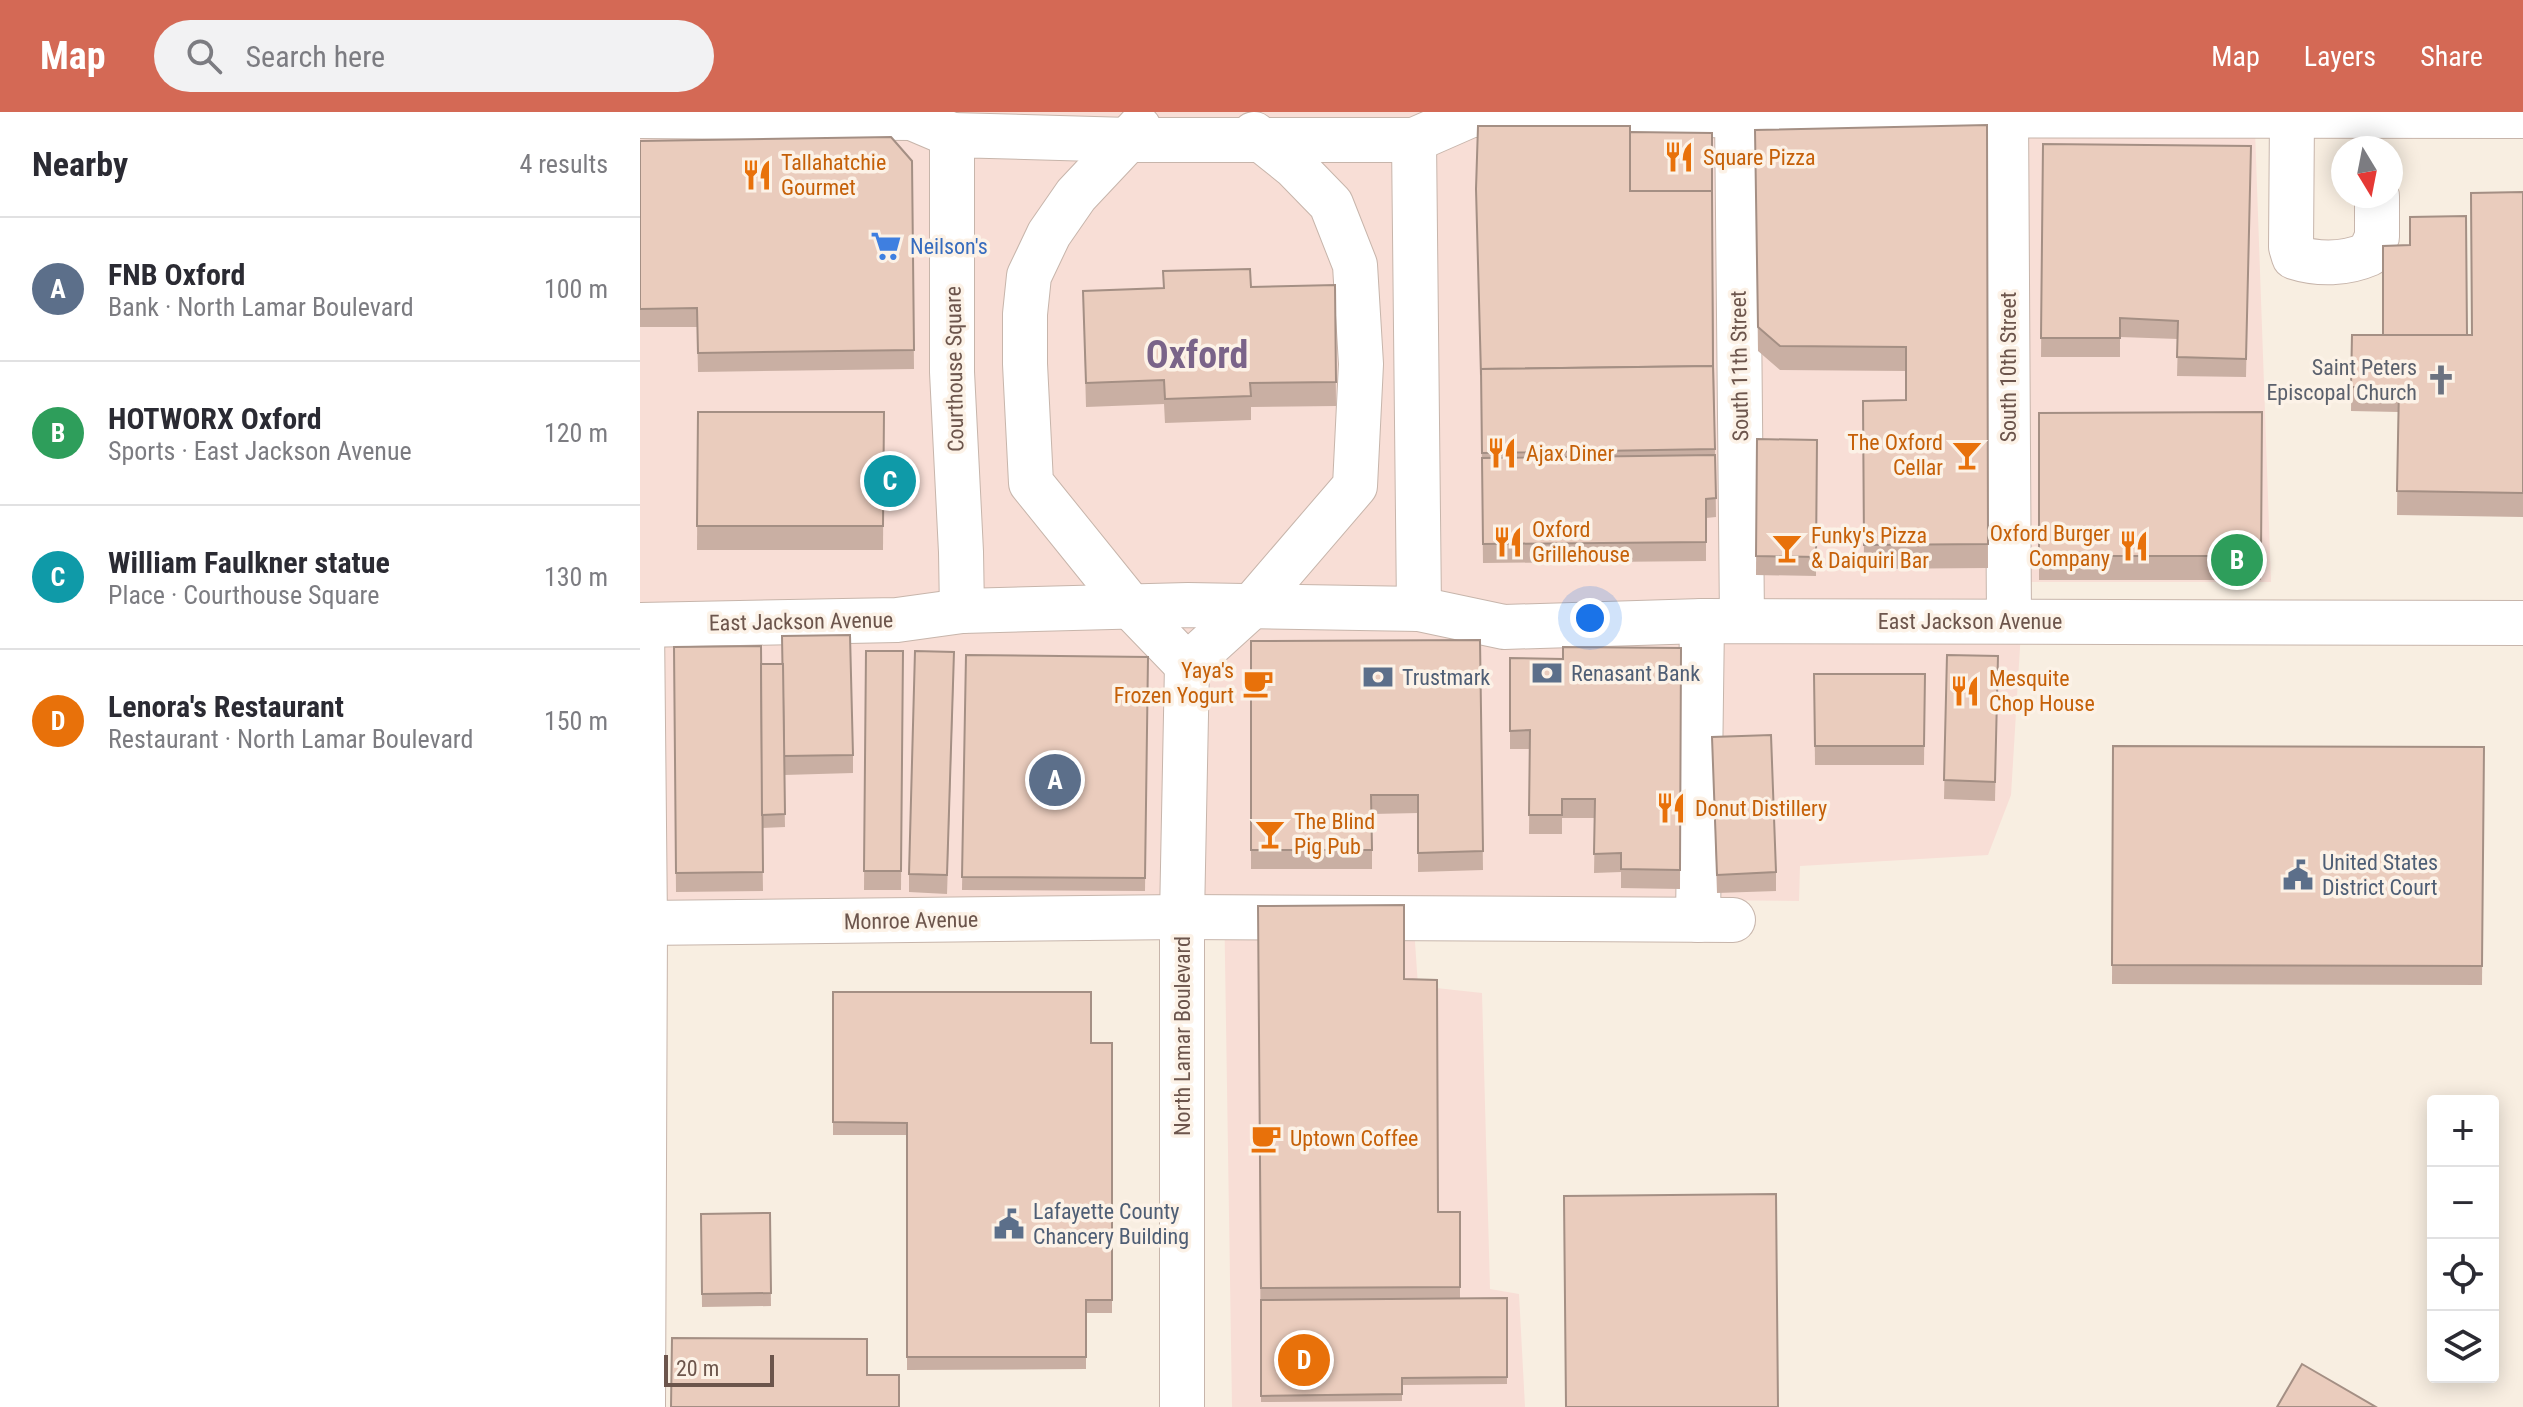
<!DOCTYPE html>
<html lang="en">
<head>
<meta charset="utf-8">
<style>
  body { margin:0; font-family:"Roboto Condensed",sans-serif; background:#f2f2f3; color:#2b2b33 }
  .controls { position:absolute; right:24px; bottom:24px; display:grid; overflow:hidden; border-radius:8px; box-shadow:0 4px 20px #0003 }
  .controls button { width:72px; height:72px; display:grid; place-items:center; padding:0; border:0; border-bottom:2px solid #e1e1e2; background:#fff; color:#2b2b33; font:40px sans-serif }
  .compass { position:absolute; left:1691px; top:24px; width:72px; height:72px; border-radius:50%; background:#fff; box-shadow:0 4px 20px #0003; rotate:170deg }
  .scale { position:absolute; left:24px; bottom:20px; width:110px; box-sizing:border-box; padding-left:8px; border:4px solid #6c554c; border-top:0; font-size:22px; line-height:28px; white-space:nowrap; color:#6c554c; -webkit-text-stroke:6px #fcf2e7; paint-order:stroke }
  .you { position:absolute; left:950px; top:506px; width:28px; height:28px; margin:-20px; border:6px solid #fff; border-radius:50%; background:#1a73e8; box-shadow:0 0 0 12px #1a73e833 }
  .badge { display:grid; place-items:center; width:52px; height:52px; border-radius:50%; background:#d46955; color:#fff; font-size:26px; font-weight:700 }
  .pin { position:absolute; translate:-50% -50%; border:4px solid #fff; box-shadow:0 2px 8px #0006 }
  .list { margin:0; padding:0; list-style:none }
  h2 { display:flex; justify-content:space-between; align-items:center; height:104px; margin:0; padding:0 32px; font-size:34px }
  h2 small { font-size:26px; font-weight:400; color:#7c7c81 }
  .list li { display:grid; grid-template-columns:52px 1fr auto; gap:24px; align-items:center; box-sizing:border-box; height:144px; padding:0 32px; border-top:2px solid #e1e1e2 }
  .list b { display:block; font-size:30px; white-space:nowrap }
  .list p { margin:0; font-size:26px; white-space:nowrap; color:#7c7c81 }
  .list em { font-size:26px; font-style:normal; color:#7c7c81 }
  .icon { flex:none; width:44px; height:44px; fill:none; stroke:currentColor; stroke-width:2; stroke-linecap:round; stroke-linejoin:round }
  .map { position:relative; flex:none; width:1883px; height:1295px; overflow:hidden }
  header { display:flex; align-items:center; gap:48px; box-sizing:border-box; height:112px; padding:0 40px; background:#d46955; color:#fff }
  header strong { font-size:38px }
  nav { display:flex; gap:44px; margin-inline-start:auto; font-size:28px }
  .search { width:560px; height:72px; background:#f2f2f3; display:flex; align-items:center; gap:20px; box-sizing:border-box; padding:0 28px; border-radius:44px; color:#7c7c81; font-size:30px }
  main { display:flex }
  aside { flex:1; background:#fff }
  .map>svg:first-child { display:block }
  .commercial { fill:#f8ded6 }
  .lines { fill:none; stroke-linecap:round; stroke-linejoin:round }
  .minor-casing { stroke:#c7b5ab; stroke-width:46 }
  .minor { stroke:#fff; stroke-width:44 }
  .wall { fill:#c9afa3 }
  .building { fill:#eaccbd; stroke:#a48f84; stroke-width:2 }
  .labels { text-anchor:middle; stroke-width:7; stroke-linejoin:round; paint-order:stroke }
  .food-label { font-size:22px; fill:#c56008; stroke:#fcf2e7; text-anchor:start }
  .shop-label { font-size:22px; fill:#366cbe; stroke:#fcf2e7; text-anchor:start }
  .street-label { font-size:22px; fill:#6c554c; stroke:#fcf2e7 }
  .worship-label { font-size:22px; fill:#5b616d; stroke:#fcf2e7; text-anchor:end }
  .service-label { font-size:22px; fill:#4e5e75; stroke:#fcf2e7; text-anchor:start }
  .town-label { font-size:38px; font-weight:bold; fill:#7a6489; stroke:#fcf2e7 }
</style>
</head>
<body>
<header>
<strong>Map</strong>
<div class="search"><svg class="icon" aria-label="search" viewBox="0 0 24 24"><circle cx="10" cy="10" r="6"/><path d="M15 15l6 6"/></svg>Search here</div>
<nav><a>Map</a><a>Layers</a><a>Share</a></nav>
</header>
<main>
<aside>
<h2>Nearby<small>4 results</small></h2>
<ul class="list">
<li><span class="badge" style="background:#5c6f8a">A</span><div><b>FNB Oxford</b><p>Bank · North Lamar Boulevard</p></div><em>100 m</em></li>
<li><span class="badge" style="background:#2e9e5b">B</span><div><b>HOTWORX Oxford</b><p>Sports · East Jackson Avenue</p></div><em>120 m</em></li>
<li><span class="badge" style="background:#0f9aa8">C</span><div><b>William Faulkner statue</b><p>Place · Courthouse Square</p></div><em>130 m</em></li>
<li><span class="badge" style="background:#e8710a">D</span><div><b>Lenora's Restaurant</b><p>Restaurant · North Lamar Boulevard</p></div><em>150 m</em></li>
</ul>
</aside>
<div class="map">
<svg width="1883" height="1295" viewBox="0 0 1883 1295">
  <rect width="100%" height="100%" fill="#f8eee1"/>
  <!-- commercial -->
  <path class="commercial" d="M34 0H1883L1615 18 1631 470H1384L1371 683 1348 743 1160 754 1159 789 772 786 778 874 842 881 850 1177 879 1182 885 1295H592L584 783 0 799V24Z"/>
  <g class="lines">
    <!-- minor casing -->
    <g class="minor-casing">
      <g id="minor">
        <path d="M1097 0 1102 508"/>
        <path d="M1366 0 1369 509"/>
        <path d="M0 4 272 6 312 23"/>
        <path d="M1652 4 1651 135 1654 145C1679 153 1706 152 1729 142L1737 125V84"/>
        <path d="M499 16 436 83 409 122 389 164 385 202V252L391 371 491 495 547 553"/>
        <path d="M774 28 779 497"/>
        <path d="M322 499 321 440 312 260V23L489 28H774L831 3 1883 4"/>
        <path d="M0 513 257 508 322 499 548 493 779 497 864 515 1062 509 1883 511"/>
        <path d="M2 513 5 812 3 1295"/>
        <path d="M547 553 611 495 715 374 721 252 715 153 691 92 654 54 614 22"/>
        <path d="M1058 808 1062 509"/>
        <path d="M0 811 542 805 1093 808"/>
        <path d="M542 1295V805L547 553"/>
      </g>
    </g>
    <!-- minor -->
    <use href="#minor" class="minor"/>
  </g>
  <!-- wall -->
  <g class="wall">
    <path d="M1347 13 1348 456 1224 457 1223 289 1266 288V259L1140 258 1118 239 1115 18Z"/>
    <path d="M990 20 1072 88 1076 405 1066 406V449L843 451 841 281Z"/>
    <path d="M0 29 272 49 274 257 58 260 57 215H0Z"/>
    <path d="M1403 32 1611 34 1606 265 1537 264 1538 227 1480 225V245H1401Z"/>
    <path d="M1883 80V405L1757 403 1758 300 1711 299 1712 223H1832Z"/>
    <path d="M523 159 611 175 695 173 696 294 611 295V308L525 311 524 292 446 295 443 179 523 176Z"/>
    <path d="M58 300H244L243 438H57Z"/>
    <path d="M1622 300 1621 468H1399V301Z"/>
    <path d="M1117 327 1177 328 1176 464 1116 463Z"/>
    <path d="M840 528 843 758 778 760V701L732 702V757H611V529Z"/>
    <path d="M34 535 121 552 213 643V661L144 663 145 715 122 716 123 779 36 780Z"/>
    <path d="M1041 536 1040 777 981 776V760L954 761 955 706H922V722H889L890 637H870V546L923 547Z"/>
    <path d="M226 539H263L261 778H224Z"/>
    <path d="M326 543 508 545 505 779 322 778Z"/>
    <path d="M1307 543 1358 544 1355 689 1304 687Z"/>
    <path d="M314 559 307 782 269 780V762Z"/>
    <path d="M1174 562H1285L1284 653H1175Z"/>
    <path d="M1072 625 1136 760V779L1077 781Z"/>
    <path d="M1473 634 1844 635 1842 873 1472 872Z"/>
    <path d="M618 794 764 867 798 1100H820V1186H867V1272L762 1273V1289L621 1290Z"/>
    <path d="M193 880 451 931H472V1201H446V1257L267 1258V1023H193Z"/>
    <path d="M130 1101 131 1194 62 1195 61 1102Z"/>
  </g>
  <!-- building -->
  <g class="building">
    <path d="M1347 13 1348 432 1224 433 1223 289 1266 288V235L1140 234 1118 215 1115 18Z"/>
    <path d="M838 14H990V79H1072L1073 254 841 257V263L836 77Z"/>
    <path d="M990 20 1072 21V82V79H990Z"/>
    <path d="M251 25 272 49 274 238 58 241 57 196 0 197V29Z"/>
    <path d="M1403 32 1611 34 1606 247 1537 245 1538 209 1480 206V226H1401Z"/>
    <path d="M1883 80V381L1757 379 1759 275H1711L1712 223H1832L1831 81Z"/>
    <path d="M1826 104 1827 223H1743V134L1770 133V105Z"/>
    <path d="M610 157 611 175 695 173 696 270 610 271 611 284 525 287 524 268 446 271 443 179 524 176 523 159Z"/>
    <path d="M1073 254 1075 337 842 341 841 257Z"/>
    <path d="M58 300H244L243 414H57Z"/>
    <path d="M1622 300 1621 444H1399V301Z"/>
    <path d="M1117 327 1177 328 1176 445 1116 444Z"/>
    <path d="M1075 343 1076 386 1066 387V430L843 432 842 346Z"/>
    <path d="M210 523 213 643 144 644 142 524Z"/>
    <path d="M840 528 843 739 778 741V683H731L732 738H611V529Z"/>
    <path d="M121 534 123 760 36 761 34 535Z"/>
    <path d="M923 535 1041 536 1040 758 981 757V741L954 742 955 687H922V703H889L890 618 870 619V546L923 547Z"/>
    <path d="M226 539H263L261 759H224Z"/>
    <path d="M275 539 314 540 307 763 269 762Z"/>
    <path d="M326 543 508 545 505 766 322 765Z"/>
    <path d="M1307 543 1358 544 1355 670 1304 668Z"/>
    <path d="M121 552H143L145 702 122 703Z"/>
    <path d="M1174 562H1285L1284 634H1175Z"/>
    <path d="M1131 623 1136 760 1077 763 1072 625Z"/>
    <path d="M1473 634 1844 635 1842 854 1472 853Z"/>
    <path d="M764 793V867L797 868 798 1100H820V1175L621 1176 618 794Z"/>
    <path d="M193 880H451V931H472V1188H446V1245H267V1011L193 1010Z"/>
    <path d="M1136 1082 1138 1295H926L924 1084Z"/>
    <path d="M130 1101 131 1181 62 1182 61 1102Z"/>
    <path d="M867 1186V1265L762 1266V1282L621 1284V1188Z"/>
    <path d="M32 1226 227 1227V1263H259V1295H31Z"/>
    <path d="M1662 1252 1736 1295H1637Z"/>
  </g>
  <!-- icons -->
  <defs>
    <g id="restaurant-bare" transform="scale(2.4)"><path d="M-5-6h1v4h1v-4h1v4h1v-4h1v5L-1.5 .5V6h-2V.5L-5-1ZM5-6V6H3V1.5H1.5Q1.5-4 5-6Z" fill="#e8710a" stroke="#fcf2e7" stroke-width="2.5" paint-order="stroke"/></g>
    <g id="supermarket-bare" transform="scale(2.4)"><path d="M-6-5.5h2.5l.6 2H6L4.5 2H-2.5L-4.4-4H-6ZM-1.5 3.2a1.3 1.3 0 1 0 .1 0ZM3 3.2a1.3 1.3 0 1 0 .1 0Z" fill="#3f7fe0" stroke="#fcf2e7" stroke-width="2.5" paint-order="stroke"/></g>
    <g id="church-bare" transform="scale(2.4)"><path d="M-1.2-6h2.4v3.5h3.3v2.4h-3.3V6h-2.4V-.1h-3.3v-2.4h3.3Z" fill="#6b7280" stroke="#fcf2e7" stroke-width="2.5" paint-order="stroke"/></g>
    <g id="bar-bare" transform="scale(2.4)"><path d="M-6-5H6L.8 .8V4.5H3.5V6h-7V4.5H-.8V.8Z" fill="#e8710a" stroke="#fcf2e7" stroke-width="2.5" paint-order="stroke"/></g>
    <g id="bank-bare" transform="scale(2.4)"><path d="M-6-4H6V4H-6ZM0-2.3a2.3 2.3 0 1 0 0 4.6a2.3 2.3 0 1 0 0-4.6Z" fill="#5c6f8a" stroke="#fcf2e7" stroke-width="2.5" paint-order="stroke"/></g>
    <g id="cafe-bare" transform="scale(2.4)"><path d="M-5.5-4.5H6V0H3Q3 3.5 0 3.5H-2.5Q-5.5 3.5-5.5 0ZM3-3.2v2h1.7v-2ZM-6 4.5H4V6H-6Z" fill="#e8710a" stroke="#fcf2e7" stroke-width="2.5" paint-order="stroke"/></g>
    <g id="civic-bare" transform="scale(2.4)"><path d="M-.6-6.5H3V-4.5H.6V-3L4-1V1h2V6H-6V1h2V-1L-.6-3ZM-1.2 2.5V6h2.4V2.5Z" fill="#5c6f8a" stroke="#fcf2e7" stroke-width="2.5" paint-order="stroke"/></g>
  </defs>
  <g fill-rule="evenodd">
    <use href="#restaurant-bare" x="1039" y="45"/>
    <use href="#restaurant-bare" x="117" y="63"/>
    <use href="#supermarket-bare" x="246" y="134"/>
    <use href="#church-bare" x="1801" y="268"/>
    <use href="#restaurant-bare" x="862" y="341"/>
    <use href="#bar-bare" x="1327" y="343"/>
    <use href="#restaurant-bare" x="868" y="430"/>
    <use href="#restaurant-bare" x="1494" y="434"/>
    <use href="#bar-bare" x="1147" y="436"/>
    <use href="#bank-bare" x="907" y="561"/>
    <use href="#bank-bare" x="738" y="565"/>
    <use href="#cafe-bare" x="618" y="571"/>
    <use href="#restaurant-bare" x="1325" y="579"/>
    <use href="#restaurant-bare" x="1031" y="696"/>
    <use href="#bar-bare" x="630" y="722"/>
    <use href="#civic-bare" x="1658" y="763"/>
    <use href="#cafe-bare" x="626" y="1026"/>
    <use href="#civic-bare" x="369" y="1112"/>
  </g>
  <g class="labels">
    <!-- food labels -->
    <g class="food-label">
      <text x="1063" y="53">Square Pizza</text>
      <text x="141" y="58">Tallahatchie<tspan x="141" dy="25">Gourmet</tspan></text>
      <text x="1303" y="338" text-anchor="end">The Oxford<tspan x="1303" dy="25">Cellar</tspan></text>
      <text x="886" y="349">Ajax Diner</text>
      <text x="892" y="425">Oxford<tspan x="892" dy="25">Grillehouse</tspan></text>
      <text x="1470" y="429" text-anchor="end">Oxford Burger<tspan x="1470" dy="25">Company</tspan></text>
      <text x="1171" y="431">Funky's Pizza<tspan x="1171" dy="25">&amp; Daiquiri Bar</tspan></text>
      <text x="594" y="566" text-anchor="end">Yaya's<tspan x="594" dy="25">Frozen Yogurt</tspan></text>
      <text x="1349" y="574">Mesquite<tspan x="1349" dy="25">Chop House</tspan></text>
      <text x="1055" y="704">Donut Distillery</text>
      <text x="654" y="717">The Blind<tspan x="654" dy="25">Pig Pub</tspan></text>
      <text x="650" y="1034">Uptown Coffee</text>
    </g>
    <!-- shop labels -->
    <g class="shop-label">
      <text x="270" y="142">Neilson's</text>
    </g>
    <!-- street labels -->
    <g class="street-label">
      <text transform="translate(1099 254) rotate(-91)" y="8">South 11th Street</text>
      <text transform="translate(1368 255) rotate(-90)" y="8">South 10th Street</text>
      <text transform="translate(314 257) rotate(-91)" y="8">Courthouse Square</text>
      <text transform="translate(161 509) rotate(-1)" y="8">East Jackson Avenue</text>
      <text x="1330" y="517">East Jackson Avenue</text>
      <text transform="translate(271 808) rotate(-1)" y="8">Monroe Avenue</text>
      <text transform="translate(542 924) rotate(-90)" y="8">North Lamar Boulevard</text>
    </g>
    <!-- worship labels -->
    <g class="worship-label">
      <text x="1777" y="263">Saint Peters<tspan x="1777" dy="25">Episcopal Church</tspan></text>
    </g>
    <!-- service labels -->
    <g class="service-label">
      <text x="931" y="569">Renasant Bank</text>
      <text x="762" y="573">Trustmark</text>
      <text x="1682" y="758">United States<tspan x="1682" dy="25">District Court</tspan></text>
      <text x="393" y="1107">Lafayette County<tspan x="393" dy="25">Chancery Building</tspan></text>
    </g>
    <!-- town labels -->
    <g class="town-label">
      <text x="557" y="256">Oxford</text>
    </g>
  </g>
</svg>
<div class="controls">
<button>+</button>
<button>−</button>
<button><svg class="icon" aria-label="locate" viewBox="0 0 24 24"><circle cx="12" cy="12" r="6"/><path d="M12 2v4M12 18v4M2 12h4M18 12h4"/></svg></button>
<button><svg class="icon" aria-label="layers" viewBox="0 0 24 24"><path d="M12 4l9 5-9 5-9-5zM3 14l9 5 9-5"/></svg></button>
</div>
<svg class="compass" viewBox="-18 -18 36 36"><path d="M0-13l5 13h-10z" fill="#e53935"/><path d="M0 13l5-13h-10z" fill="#7c7c81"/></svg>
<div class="scale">20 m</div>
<div class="you"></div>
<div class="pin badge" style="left:415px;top:668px;background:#5c6f8a">A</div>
<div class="pin badge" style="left:1597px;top:448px;background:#2e9e5b">B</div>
<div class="pin badge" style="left:250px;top:369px;background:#0f9aa8">C</div>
<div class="pin badge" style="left:664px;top:1248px;background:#e8710a">D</div>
</div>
</main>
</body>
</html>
